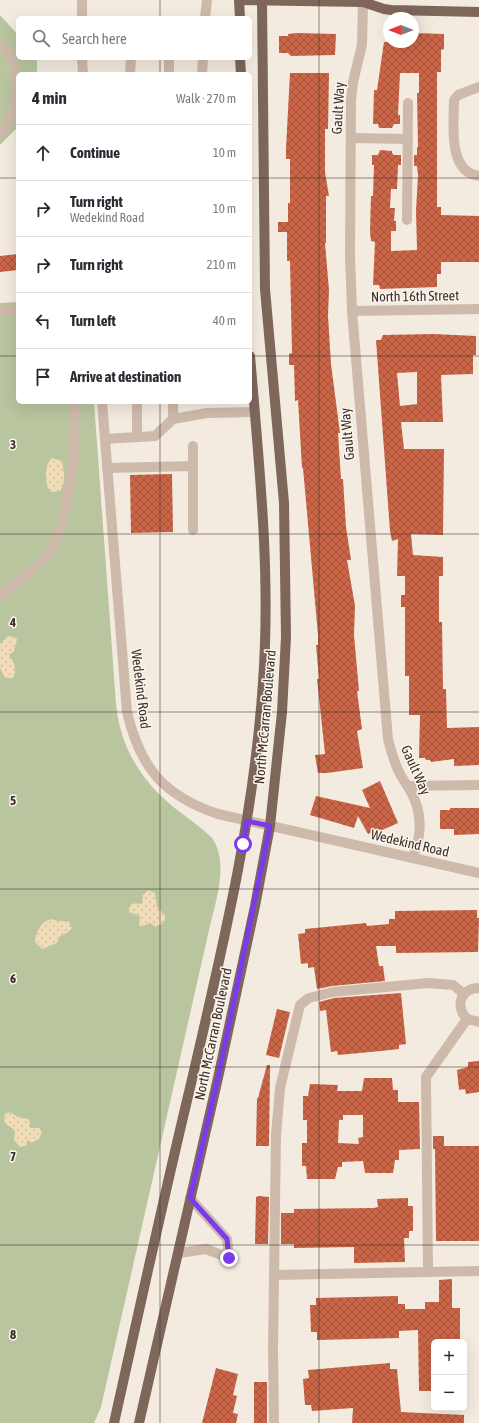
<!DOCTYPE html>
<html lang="en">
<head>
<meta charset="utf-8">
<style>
  body { margin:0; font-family:"Asap Condensed",sans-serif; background:#f7f7f7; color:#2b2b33 }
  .controls { position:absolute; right:12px; bottom:12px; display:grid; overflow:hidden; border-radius:6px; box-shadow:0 4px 16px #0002 }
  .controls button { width:36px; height:36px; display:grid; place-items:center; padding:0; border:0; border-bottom:1px solid #e1e1e2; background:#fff; color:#2b2b33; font:20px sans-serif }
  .compass { position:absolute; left:383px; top:12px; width:36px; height:36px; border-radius:50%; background:#fff; box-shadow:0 4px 16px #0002; rotate:270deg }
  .stop { position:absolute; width:12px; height:12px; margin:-9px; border:3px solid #7c3aed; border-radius:50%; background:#fff }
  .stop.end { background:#7c3aed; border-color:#fff; box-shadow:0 1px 4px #0008 }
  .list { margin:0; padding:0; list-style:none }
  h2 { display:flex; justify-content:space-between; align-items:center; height:52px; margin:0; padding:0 16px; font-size:17px }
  h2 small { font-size:13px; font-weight:400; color:#7c7c81 }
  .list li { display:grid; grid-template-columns:26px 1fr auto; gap:12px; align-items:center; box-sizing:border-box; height:56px; padding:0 16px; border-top:1px solid #e1e1e2 }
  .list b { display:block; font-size:15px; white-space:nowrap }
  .list p { margin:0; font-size:13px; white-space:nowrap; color:#7c7c81 }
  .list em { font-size:13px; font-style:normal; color:#7c7c81 }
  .icon { flex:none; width:22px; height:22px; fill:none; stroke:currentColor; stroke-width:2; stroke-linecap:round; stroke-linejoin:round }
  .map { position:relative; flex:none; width:479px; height:1423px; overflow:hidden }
  .search { position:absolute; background:#fff; box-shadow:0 4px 16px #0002; left:16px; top:16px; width:236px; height:44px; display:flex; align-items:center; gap:10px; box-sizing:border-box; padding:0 14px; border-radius:6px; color:#7c7c81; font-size:15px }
  .panel { position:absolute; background:#fff; box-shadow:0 4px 16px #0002; left:16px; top:72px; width:236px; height:332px; border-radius:6px }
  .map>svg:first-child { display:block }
  .grass { fill:#b9c59f }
  .sand { fill:url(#sand-dots) }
  .building { fill:url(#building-cross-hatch); fill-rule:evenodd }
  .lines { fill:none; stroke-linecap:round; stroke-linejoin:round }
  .minor { stroke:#cebaab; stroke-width:10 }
  .major { stroke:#7e665b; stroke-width:10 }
  .route { stroke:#7c3aed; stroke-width:5 }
  .grid { fill:none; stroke:#3b2f2a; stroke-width:1; stroke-opacity:0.55 }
  .labels { text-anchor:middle; stroke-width:3; stroke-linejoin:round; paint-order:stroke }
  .street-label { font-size:14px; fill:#3b2f2a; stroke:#fbf5ed }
  .grid-label { font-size:13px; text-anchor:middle; font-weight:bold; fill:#3b2f2a; stroke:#fbf5ed; stroke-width:3; stroke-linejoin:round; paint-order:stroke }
</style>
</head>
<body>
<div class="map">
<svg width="479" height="1423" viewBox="0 0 479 1423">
  <defs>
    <pattern id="sand-dots" width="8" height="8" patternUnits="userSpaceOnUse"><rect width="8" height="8" fill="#f0dcb6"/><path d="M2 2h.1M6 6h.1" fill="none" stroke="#cfbd9d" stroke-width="1.8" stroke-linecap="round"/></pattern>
    <pattern id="building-cross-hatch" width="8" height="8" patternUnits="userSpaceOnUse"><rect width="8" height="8" fill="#cb6547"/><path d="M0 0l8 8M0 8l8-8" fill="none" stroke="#a6543b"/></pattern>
  </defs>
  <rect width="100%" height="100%" fill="#f4ebe0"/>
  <!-- grass -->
  <g class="grass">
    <path d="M0 15 18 35V58H35L37 61V74H18V127L0 145Z"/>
    <path d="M18 302V402H94L116 704C120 745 139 778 171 805 184 816 199 825 212 838 231 865 213 908 207 939L101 1407 94 1423H0V303Z"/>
  </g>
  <!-- sand -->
  <g class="sand">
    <path d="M52 458 62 461C64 470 66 485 60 491L52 492 48 488C45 479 44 465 52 458Z"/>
    <path d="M8 636 14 637 17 639 14 651 9 655C15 663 17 669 13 678H5L0 668V644Z"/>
    <path d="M148 890 155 893 157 907 165 915V919L163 923 156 927 150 923 141 927 139 925 140 916 129 912C128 902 135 903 142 904L143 895Z"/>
    <path d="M51 919 58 921H69L72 928 67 933 60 936 57 943 42 949 35 942C35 933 41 921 51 919Z"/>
    <path d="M10 1112 18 1117 28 1119 30 1122V1128H39L42 1132 39 1139 31 1143 27 1140V1145L20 1147 14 1140 15 1131C9 1124 2 1126 5 1114Z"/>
  </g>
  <!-- building -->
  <g class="building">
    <path d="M297 33 336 34 335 55 291 56 288 53H279V36H288V34Z"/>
    <path d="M415 33 444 34V49L441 50V72H437V207H441V215L479 216V262H441V274H437V287L380 289 379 285H373L375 242 371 241 370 232 371 196H373L374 165H372V155H378L380 150 392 151V153L394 155H401V165H398L397 189H391L390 208H395L394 221H396V231H391V251L417 250 416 210 418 175 417 166H414V155H417V147H418L417 93H419V73H400L398 115H400V124H394L392 128H379L378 124H373L374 90H377L384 42H415Z"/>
    <path d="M290 73H329L328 129H325V172L329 196H326V243H325L329 290 328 316 331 364 340 433H338L341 479H343L346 527 351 560H347L355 606 354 635 359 691H357L362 729 357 731 363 768 327 773H318L315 755 325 754 317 679H319L316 645H318V635L303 468H302L298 400 295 401 294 365H289V354L292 353 290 261H287V232H278V222H288V203H290V159H286V148Z"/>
    <path d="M18 254V270L0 272V256Z"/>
    <path d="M434 334 476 336V355H473V374L441 375 443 422H401L404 449H444L443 535 411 534 413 555 443 557V576H439V622H442L443 689H446L447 728 479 727V765L454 766V759L431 762 430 760H426L425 758H419L420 715H409V676H405V607H401V595H405V576H397L398 539 392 541 390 531 376 340H381L383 335ZM417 372V404L400 406 397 373Z"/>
    <path d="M172 474 173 532 131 533 130 475Z"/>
    <path d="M380 781 398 823 380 831 379 829 368 834 358 816 354 828 310 815 316 796 370 808 362 790Z"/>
    <path d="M450 808H479V834L454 835V829H440V810H450Z"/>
    <path d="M477 910V918H479L478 952 396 953V946H376L379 966H383L385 981 332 986 317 989 314 967 308 968V963L301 964 298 934 305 933V929L366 923 367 926 389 924V919H395V911Z"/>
    <path d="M401 993 406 1044 399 1045V1049L381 1051 338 1055 337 1051 331 1052 326 1010 320 1011 319 1002 334 998Z"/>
    <path d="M277 1009 290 1012 279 1058 266 1055Z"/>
    <path d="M479 1061V1092L466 1094 465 1089 459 1090 457 1070 468 1067V1062Z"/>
    <path d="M267 1065H270L269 1146H256L257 1098H258Z"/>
    <path d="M364 1078H392L393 1090H398V1102H419L420 1149 399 1150V1160H395L393 1173H365L363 1161 342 1162V1167H338L335 1179H307L306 1166H302V1143H307V1120H303V1096H308L310 1084 338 1085 337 1091H362ZM343 1115H363V1137L358 1138 359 1144 338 1143 339 1120H343Z"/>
    <path d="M433 1136H444V1146H479V1241H436L435 1149H433Z"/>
    <path d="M259 1196 269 1197 268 1244H255L256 1197Z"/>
    <path d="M408 1198V1206H413V1231H409V1238H404L405 1262 354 1263V1247L294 1248V1244H281V1213H294V1209L374 1208 378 1207 377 1199Z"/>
    <path d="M452 1279V1308H460V1342H434V1391H419L418 1330 399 1331V1338L317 1340V1332H311L310 1305H316V1298L398 1296V1304H405V1309H425V1302H439V1280Z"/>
    <path d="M390 1363V1369H397L401 1412 464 1415V1423H352L353 1408 312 1411 311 1405H305L303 1379 309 1378 308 1370Z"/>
    <path d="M216 1368 238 1374 233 1395 237 1396 233 1413 238 1414 236 1423H202Z"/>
    <rect x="254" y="1382" width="13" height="41"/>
  </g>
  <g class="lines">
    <!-- minor -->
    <g class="minor">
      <path d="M82 0V18"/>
      <path d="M363 0 362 45 353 82 351 100 350 256 352 311 388 739C391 751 394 762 400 774 403 780 408 786 411 792 423 814 422 835 413 857"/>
      <path d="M205 18 207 0"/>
      <path d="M0 43C25 67 20 111 0 135"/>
      <path d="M82 58 83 74"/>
      <path d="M130 74 131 58"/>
      <path d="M169 74V58"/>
      <path d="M202 74 203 58"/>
      <path d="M479 87 458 95 454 100C454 123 447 172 479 176"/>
      <path d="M351 138 408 139"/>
      <path d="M407 220 408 103"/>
      <path d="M0 311 18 309"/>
      <path d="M352 311 479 309"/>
      <path d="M102 402 127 712C140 768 164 796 218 814L479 873"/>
      <path d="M137 402V437"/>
      <path d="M173 419V402"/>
      <path d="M105 439 155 436 173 419 207 413 255 412"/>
      <path d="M193 466V446"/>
      <path d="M107 468 193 466V530"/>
      <path d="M0 597C15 582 35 571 48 554 68 528 79 435 74 402"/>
      <path d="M408 786 479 785"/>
      <path d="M479 988C460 988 455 1007 467 1019L479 1022"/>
      <path d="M179 1253 206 1249 229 1258 227 1239 190 1198"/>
      <path d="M428 1272 426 1077 467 1019"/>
      <path d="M274 1275 479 1271"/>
      <path d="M274 1423 273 1349 276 1135 280 1088 300 1005 309 998 333 992 428 983 453 985 464 994"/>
    </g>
    <!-- major -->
    <g class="major">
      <path d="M239 0 363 2 384 9 391 10 479 12"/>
      <path d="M239 0 240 18"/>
      <path d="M240 58 241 74"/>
      <path d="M114 1423C139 1311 163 1200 190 1088 221 954 254 820 263 682 271 573 259 464 250 356"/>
      <path d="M139 1423 218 1078 255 906 270 826 282 712 286 637 284 503 265 289 262 0"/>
    </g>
  </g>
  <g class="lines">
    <!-- route -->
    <path class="route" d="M229 1258 227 1239 190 1198 218 1078 270 826 247 821 243 844"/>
  </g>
  <!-- grid -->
  <path class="grid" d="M160 0V18M319 0V1423M160 58V74M0 178H18M250 178H479M0 356H18M250 356H479M160 402V1423M0 534H479M0 712H479M0 889H479M0 1067H479M0 1245H479"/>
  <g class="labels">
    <!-- street labels -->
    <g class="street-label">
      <text transform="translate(338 108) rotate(-87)" y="5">Gault Way</text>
      <text transform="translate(415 296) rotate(-1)" y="5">North 16th Street</text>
      <text transform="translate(347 434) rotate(-95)" y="5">Gault Way</text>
      <text transform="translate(141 689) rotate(83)" y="5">Wedekind Road</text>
      <text transform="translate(265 717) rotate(-85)" y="5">North McCarran Boulevard</text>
      <text transform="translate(416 770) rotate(66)" y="5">Gault Way</text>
      <text transform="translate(410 843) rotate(13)" y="5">Wedekind Road</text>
      <text transform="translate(213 1034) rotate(-78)" y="5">North McCarran Boulevard</text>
    </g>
  </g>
  <g class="grid-label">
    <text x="13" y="449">3</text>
    <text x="13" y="627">4</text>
    <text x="13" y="805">5</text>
    <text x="13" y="983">6</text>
    <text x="13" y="1161">7</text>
    <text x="13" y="1339">8</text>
  </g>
</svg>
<div class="controls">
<button>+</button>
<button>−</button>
</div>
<svg class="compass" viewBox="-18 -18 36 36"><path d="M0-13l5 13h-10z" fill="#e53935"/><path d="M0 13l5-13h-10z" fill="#7c7c81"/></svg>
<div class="stop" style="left:243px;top:844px"></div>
<div class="stop end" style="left:229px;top:1258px"></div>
<div class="search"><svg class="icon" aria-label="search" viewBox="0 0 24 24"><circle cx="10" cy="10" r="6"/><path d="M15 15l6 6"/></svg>Search here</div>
<section class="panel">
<h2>4 min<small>Walk · 270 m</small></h2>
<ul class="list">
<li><svg class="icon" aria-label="ahead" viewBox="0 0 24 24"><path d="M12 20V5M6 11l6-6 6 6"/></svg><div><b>Continue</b></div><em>10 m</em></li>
<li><svg class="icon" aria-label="right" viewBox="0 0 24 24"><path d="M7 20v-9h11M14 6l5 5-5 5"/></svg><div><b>Turn right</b><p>Wedekind Road</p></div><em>10 m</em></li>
<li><svg class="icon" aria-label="right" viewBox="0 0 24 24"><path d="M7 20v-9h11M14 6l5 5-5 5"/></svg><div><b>Turn right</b></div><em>210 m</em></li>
<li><svg class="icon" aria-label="left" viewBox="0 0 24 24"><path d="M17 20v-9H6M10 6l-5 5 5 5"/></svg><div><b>Turn left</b></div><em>40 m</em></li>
<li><svg class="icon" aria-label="arrive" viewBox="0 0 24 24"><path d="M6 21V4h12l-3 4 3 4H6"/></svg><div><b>Arrive at destination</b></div></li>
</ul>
</section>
</div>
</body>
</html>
